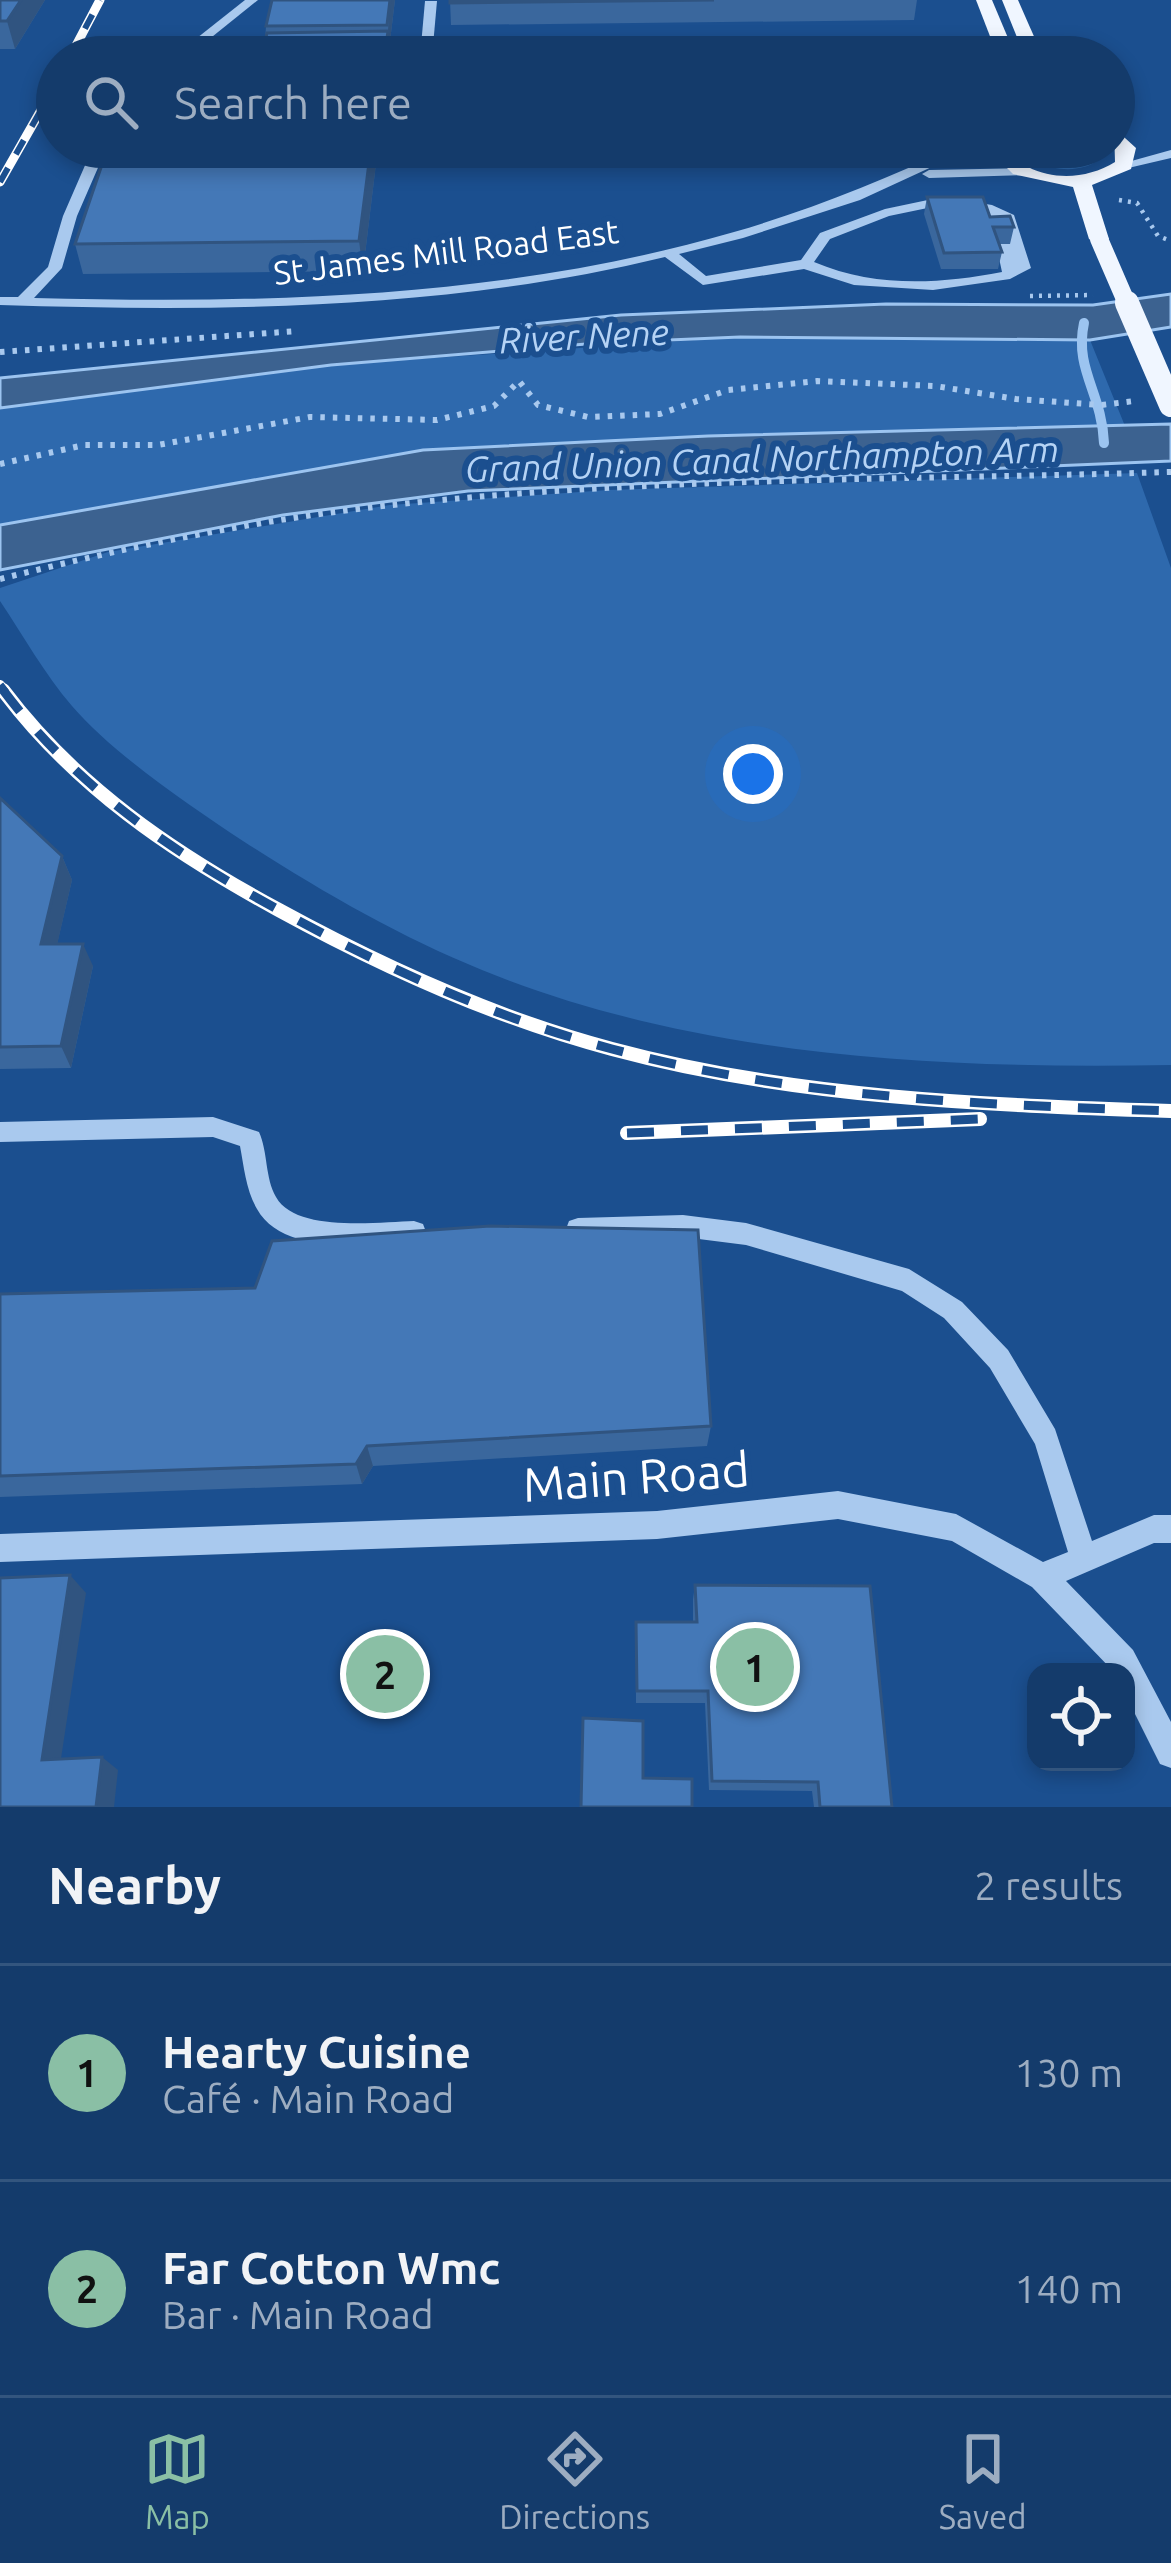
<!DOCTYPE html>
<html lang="en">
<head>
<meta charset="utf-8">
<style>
  body { margin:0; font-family:Ubuntu,sans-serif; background:#1d4271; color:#f1f3f6 }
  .controls { position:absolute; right:36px; bottom:36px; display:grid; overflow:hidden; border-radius:24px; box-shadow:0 6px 18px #0003 }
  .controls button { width:108px; height:108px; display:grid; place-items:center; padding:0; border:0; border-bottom:3px solid #33557e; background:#143b6b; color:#f1f3f6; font:60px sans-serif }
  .you { position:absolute; left:753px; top:774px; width:42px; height:42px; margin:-30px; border:9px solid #fff; border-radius:50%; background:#1a73e8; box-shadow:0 0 0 18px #1a73e833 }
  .badge { display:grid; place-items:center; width:78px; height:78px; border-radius:50%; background:#8abfa5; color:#111; font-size:39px; font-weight:700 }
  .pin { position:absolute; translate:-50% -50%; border:6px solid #fff; box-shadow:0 3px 12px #0006 }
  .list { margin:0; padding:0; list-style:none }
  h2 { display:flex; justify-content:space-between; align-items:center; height:156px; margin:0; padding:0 48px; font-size:51px }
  h2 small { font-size:39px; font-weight:400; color:#9dadc1 }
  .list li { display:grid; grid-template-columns:78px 1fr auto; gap:36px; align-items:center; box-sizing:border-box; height:216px; padding:0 48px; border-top:3px solid #33557e }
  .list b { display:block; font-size:45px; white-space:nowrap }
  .list p { margin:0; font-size:39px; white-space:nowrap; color:#9dadc1 }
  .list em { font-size:39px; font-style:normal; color:#9dadc1 }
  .icon { flex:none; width:66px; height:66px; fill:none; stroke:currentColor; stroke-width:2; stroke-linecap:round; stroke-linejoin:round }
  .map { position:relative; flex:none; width:1171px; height:1807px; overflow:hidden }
  .search { position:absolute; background:#143b6b; box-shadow:0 6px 18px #0003; left:36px; right:36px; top:36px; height:132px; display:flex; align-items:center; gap:30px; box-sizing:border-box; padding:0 42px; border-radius:66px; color:#9dadc1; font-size:45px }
  .sheet { height:588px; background:#143b6b }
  nav { display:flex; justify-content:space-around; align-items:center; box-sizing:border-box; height:168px; border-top:3px solid #33557e; background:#143b6b; font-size:33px; color:#9dadc1 }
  nav a { display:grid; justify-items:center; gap:6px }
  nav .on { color:#8abfa5 }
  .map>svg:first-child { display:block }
  .green { fill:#2e69ad }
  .water { fill:#3c6290; stroke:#9cc4f0; stroke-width:3 }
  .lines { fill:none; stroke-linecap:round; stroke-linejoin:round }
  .stream { stroke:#9cc4f0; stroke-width:10 }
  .path-far1 { stroke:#a9c9ee; stroke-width:4.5; stroke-dasharray:3 6; stroke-linecap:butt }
  .path { stroke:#a9c9ee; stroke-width:6; stroke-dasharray:4.5 8; stroke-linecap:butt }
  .minor { fill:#a9c9ee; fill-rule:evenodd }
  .major { fill:#f0f6ff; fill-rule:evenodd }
  .rail-far2-casing { stroke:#fff; stroke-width:9 }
  .rail-far1-casing { stroke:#fff; stroke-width:10 }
  .rail-casing { stroke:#fff; stroke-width:14 }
  .rail-far2 { stroke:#1b4f8f; stroke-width:6; stroke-dasharray:16; stroke-linecap:butt }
  .rail-far1 { stroke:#1b4f8f; stroke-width:8; stroke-dasharray:21; stroke-linecap:butt }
  .rail { stroke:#1b4f8f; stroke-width:9; stroke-dasharray:27; stroke-linecap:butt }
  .major-bridge-far1 { stroke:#f0f6ff; stroke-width:18 }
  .major-bridge { stroke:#f0f6ff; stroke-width:24 }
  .wall { fill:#3a679d }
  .shaded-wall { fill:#305480 }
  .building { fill:#4478b7; stroke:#305480; stroke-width:3 }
  .labels { text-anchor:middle; stroke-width:12; stroke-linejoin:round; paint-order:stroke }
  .far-street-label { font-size:33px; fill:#fff; stroke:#1b4f8f }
  .far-water-label { font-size:36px; font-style:italic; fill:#b5d3f5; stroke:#1b4f8f }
  .near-street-label { font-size:48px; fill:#fff; stroke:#1b4f8f }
</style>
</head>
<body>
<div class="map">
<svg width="1171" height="1807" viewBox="0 0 1171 1807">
  <rect width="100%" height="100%" fill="#1b4f8f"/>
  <!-- green -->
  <g class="green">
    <path d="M1020 147H1103L1104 156C1082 177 1037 172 1020 147Z"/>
    <path d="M740 337 1090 340 1125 426 708 436 423 450 0 525V408L331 365Z"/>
    <path d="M1137 473 1171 568V1065C940 1069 699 1058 482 970 400 937 317 889 243 841 190 806 112 753 72 706 45 675 23 635 0 601V588L108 552 390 505 608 490Z"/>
  </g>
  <!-- water -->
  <g class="water">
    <path d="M1171 294V327L1090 340 740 337 598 343 331 365 0 408V378L621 315 886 304 1093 305Z"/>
    <path d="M1171 424V461L468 491 283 515 0 570V525L423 450 708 436Z"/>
  </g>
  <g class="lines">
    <!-- stream -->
    <path class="stream" d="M1084 323C1074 369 1102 393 1104 443"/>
    <!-- path-far1 -->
    <g class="path-far1">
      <path d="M1119 200 1137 203 1158 236 1171 241"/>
      <path d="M1030 296 1093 295"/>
    </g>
    <!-- path -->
    <g class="path">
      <path d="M0 352 298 331"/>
      <path d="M0 464 84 445H158L310 417 437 420 494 406 519 381 538 405 588 417 660 414 728 390 817 381 935 386 1016 399 1101 405 1134 401"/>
      <path d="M0 579C128 547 261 519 392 505 650 477 912 480 1171 472"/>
    </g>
    <!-- minor -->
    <g class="minor">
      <path d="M245 0H258L187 57H173Z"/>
      <path d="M425 1H437L432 57H420Z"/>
      <path d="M93 147H107L77 216 62 268 34 298C268 304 508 298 734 232 811 210 884 179 957 147H975L860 200 743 238 679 254 706 276 801 260 820 233 885 209 942 197 992 205 1014 215 1031 268 1010 279 933 290 854 285 804 269 703 285 665 257C448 310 223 312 0 305V297H18L48 267 63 216ZM942 205 982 211 993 236 1005 233 999 219 1003 220 1009 243 1003 240 996 244 1002 272C939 284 875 288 814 262L830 239 889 216Z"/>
      <path d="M1171 150V158L1124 169 1117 165Z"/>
      <path d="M1025 168 1030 169V175L929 178 922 174 929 170Z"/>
      <path d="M213 1117 259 1132C268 1152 265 1178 276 1197 296 1233 379 1222 414 1221L423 1224 426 1232 423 1240 414 1243C369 1245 283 1256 257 1209 246 1190 244 1167 240 1146L213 1137 0 1142V1122Z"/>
      <path d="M683 1215 746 1223 909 1269 962 1302 1008 1350 1055 1429 1092 1541 1154 1515H1171V1543H1154L1066 1581 1133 1650 1171 1722V1768L1160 1764 1126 1696V1672H1114L1032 1587 952 1541 838 1519 657 1539 0 1562V1534L657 1511 838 1491 956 1514 1043 1562 1068 1552 1035 1444 990 1368 944 1318 902 1291 746 1245 683 1237 578 1240 569 1237 566 1229 569 1221 578 1218Z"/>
    </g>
    <!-- major -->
    <g class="major">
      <path d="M976 0H992L1016 57H998Z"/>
      <path d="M1002 0H1018L1043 57H1025Z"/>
      <path d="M1114 128 1136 148 1131 169 1092 185 1109 239 1099 245 1089 239 1073 187 1013 174 986 147C1008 147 1010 157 1028 167 1056 181 1089 178 1115 162Z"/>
    </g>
    <!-- rail-far2 casing -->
    <g class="rail-far2-casing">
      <g id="rail-far2">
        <path d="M70 57 100 0"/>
        <path d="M0 182 57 82"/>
      </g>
    </g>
    <!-- rail-far1 casing -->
    <g class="rail-far1-casing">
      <path id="rail-far1" d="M0 685 6 693"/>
    </g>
    <!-- rail casing -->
    <g class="rail-casing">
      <g id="rail">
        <path d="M3 690C76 787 172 852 277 909 383 967 495 1018 612 1049 794 1098 984 1105 1171 1111"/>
        <path d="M627 1133 980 1119"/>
      </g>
    </g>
    <!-- rail-far2 -->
    <use href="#rail-far2" class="rail-far2"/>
    <!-- rail-far1 -->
    <use href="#rail-far1" class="rail-far1"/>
    <!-- rail -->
    <use href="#rail" class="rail"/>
    <!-- major-bridge-far1 -->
    <path class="major-bridge-far1" d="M1099 239 1128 306"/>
    <!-- major-bridge -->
    <path class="major-bridge" d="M1127 303 1171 405"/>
  </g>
  <!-- wall -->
  <g class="wall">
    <path d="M0 0H45L15 49H0Z"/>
    <path d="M272 0H395L388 57 265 42 266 26Z"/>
    <path d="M450 0H917L914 20 451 25Z"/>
    <path d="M108 147H378L363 271 83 274 75 244Z"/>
    <path d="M927 197 990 217 1014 227 1010 244H999L1002 252 998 269H941L924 214Z"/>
    <path d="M0 798 62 856 72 880 57 944 93 966 71 1068 0 1069Z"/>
    <path d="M0 1294 711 1426 707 1446 373 1466 362 1484 0 1497Z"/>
    <path d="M695 1585 892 1807H814L812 1791 709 1790 705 1703H636V1622H693V1599Z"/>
  </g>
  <!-- shaded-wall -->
  <g class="shaded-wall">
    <path d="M21 0H45L15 49 7 21Z"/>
    <path d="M390 0H395L388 57H382L388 31Z"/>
    <path d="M371 147H378L363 271 359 241Z"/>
    <path d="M62 856 72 880 52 967 41 944Z"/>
    <path d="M83 944 93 966 71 1068 61 1046Z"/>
    <path d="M367 1446 373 1466 362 1484 356 1464Z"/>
    <path d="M70 1575 86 1593 59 1772 42 1760Z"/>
    <path d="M102 1757 118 1770 114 1807H96Z"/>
  </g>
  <!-- building -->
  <g class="building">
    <path d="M0 0H21L7 21H0Z"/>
    <path d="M272 0H390L387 25 266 26Z"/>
    <path d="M450 0H714L450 3Z"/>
    <path d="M388 31 385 53 384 41 265 42 267 33Z"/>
    <path d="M384 41 382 57H196L200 43Z"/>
    <path d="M108 147H371L359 241 75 244Z"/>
    <path d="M927 197H983L990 217 1010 216 1014 227H993L1002 252 944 253Z"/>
    <path d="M0 798 62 856 41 944H83L61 1046 0 1047Z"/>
    <path d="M490 1226 698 1230 711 1426 367 1446 356 1464 0 1476V1294L255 1288 272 1241Z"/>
    <path d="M70 1575 42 1760 102 1757 96 1807H0V1578Z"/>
    <path d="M695 1585 870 1586 892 1807H820L818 1782 712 1781 708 1691H637L636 1622H697Z"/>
    <path d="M583 1718 643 1721V1778L692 1779V1807H581Z"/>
  </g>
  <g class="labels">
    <!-- far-street labels -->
    <g class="far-street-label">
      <text transform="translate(446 252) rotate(-7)" y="12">St James Mill Road East</text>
    </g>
    <!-- far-water labels -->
    <g class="far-water-label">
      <text transform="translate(584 336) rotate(-3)" y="13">River Nene</text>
      <text transform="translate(762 459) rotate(-2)" y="13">Grand Union Canal Northampton Arm</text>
    </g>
    <!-- near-street labels -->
    <g class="near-street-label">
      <text transform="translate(636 1477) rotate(-4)" y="17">Main Road</text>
    </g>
  </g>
</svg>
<div class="controls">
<button><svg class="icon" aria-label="locate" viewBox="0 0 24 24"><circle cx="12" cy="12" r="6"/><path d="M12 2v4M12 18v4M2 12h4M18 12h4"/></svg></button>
</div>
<div class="you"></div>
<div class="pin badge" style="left:755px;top:1667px">1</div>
<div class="pin badge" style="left:385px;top:1674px">2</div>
<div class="search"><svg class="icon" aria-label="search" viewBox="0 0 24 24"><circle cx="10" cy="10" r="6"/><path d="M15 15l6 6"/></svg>Search here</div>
</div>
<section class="sheet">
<h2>Nearby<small>2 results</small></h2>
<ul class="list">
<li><span class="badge">1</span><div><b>Hearty Cuisine</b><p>Café · Main Road</p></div><em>130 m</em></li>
<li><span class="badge">2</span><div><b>Far Cotton Wmc</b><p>Bar · Main Road</p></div><em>140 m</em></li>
</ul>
</section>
<nav>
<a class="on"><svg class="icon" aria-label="map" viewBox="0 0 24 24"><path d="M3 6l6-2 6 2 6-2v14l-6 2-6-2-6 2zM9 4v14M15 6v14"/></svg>Map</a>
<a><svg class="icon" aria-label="directions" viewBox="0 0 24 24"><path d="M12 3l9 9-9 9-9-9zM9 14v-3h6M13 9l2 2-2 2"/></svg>Directions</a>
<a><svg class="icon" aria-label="saved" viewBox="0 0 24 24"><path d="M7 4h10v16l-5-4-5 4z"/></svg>Saved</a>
</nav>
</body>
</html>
